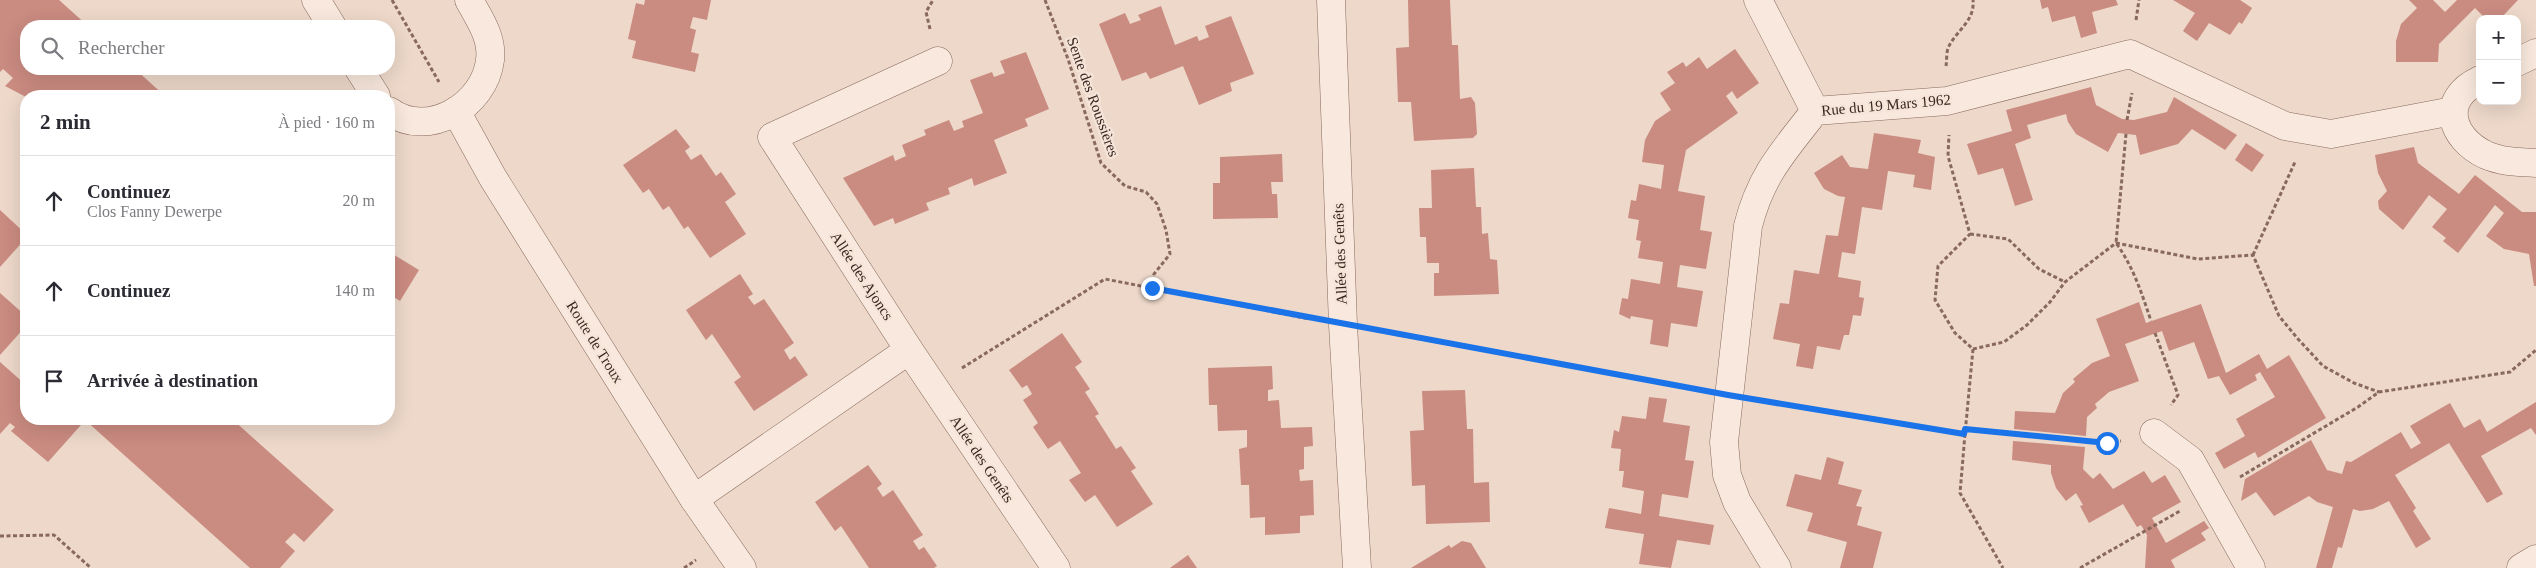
<!DOCTYPE html>
<html lang="fr">
<head>
<meta charset="utf-8">
<style>
  body { margin:0; font-family:"Times New Roman",serif; background:#f2f2f3; color:#2b2b33 }
  .controls { position:absolute; right:15px; top:15px; display:grid; overflow:hidden; border-radius:10px; box-shadow:0 5px 20px #0002 }
  .controls button { width:45px; height:45px; display:grid; place-items:center; padding:0; border:0; border-bottom:1px solid #e1e1e2; background:#fff; color:#2b2b33; font:25px sans-serif }
  .stop { position:absolute; width:15px; height:15px; margin:-11px; border:4px solid #1a73e8; border-radius:50%; background:#fff }
  .stop.end { background:#1a73e8; border-color:#fff; box-shadow:0 1px 5px #0008 }
  .list { margin:0; padding:0; list-style:none }
  h2 { display:flex; justify-content:space-between; align-items:center; height:65px; margin:0; padding:0 20px; font-size:21px }
  h2 small { font-size:16px; font-weight:400; color:#7c7c81 }
  .list li { display:grid; grid-template-columns:32px 1fr auto; gap:15px; align-items:center; box-sizing:border-box; height:90px; padding:0 20px; border-top:1px solid #e1e1e2 }
  .list b { display:block; font-size:19px; white-space:nowrap }
  .list p { margin:0; font-size:16px; white-space:nowrap; color:#7c7c81 }
  .list em { font-size:16px; font-style:normal; color:#7c7c81 }
  .icon { flex:none; width:28px; height:28px; fill:none; stroke:currentColor; stroke-width:2; stroke-linecap:round; stroke-linejoin:round }
  .map { position:relative; flex:none; width:2536px; height:568px; overflow:hidden }
  .search { position:absolute; background:#fff; box-shadow:0 5px 20px #0002; left:20px; top:20px; width:375px; height:55px; display:flex; align-items:center; gap:12px; box-sizing:border-box; padding:0 18px; border-radius:20px; color:#7c7c81; font-size:19px }
  .panel { position:absolute; background:#fff; box-shadow:0 5px 20px #0002; left:20px; top:90px; width:375px; height:335px; border-radius:20px }
  .map>svg:first-child { display:block }
  .building { fill:#ca8b81 }
  .lines { fill:none; stroke-linecap:round; stroke-linejoin:round }
  .minor-casing { stroke:#89695e; stroke-width:29 }
  .tertiary-casing { stroke:#89695e; stroke-width:29 }
  .path { stroke:#89695e; stroke-width:3; stroke-dasharray:4 2.5; stroke-linecap:butt }
  .minor { stroke:#f8e8dd; stroke-width:28 }
  .tertiary { stroke:#f8e8dd; stroke-width:28 }
  .route { stroke:#1a73e8; stroke-width:6 }
  .labels { text-anchor:middle; stroke-width:4.5; stroke-linejoin:round; paint-order:stroke }
  .street-label { font-size:15px; fill:#3a2621; stroke:#f5e5d9 }
</style>
</head>
<body>
<div class="map">
<svg width="2536" height="568" viewBox="0 0 2536 568">
  <rect width="100%" height="100%" fill="#edd8c9"/>
  <!-- building -->
  <g class="building">
    <path d="M0 0H59L88 26H26V69H135L165 96H49L42 91 37 96 26 97 5 86 13 78 3 69 0 72Z"/>
    <path d="M645 0H711L707 20 693 17 690 28 696 30 691 52 699 54 695 72 632 58 636 41 628 39 636 3 644 5Z"/>
    <path d="M1408 0H1450L1452 45H1458L1460 99 1471 97 1475 103 1477 134 1473 138 1414 141 1411 102H1398L1396 48 1409 47Z"/>
    <path d="M2040 0H2116L2118 5 2092 12 2097 33 2081 38 2075 16 2052 22 2048 7 2042 9Z"/>
    <path d="M2173 0H2240L2252 8 2242 24 2239 22 2230 35 2209 23 2197 41 2183 31 2195 13Z"/>
    <path d="M2409 0H2433L2445 12 2457 0H2518L2500 19H2486L2475 8 2439 44 2438 62H2396V41L2401 24 2417 8Z"/>
    <path d="M1161 6 1175 45 1197 36 1199 41 1209 37 1205 26 1231 16 1254 74 1230 83 1232 91 1199 105 1183 66 1150 79 1146 72 1122 81 1099 24 1125 13 1130 24 1141 20 1138 15Z"/>
    <path d="M1735 49 1759 83 1737 99 1732 91 1726 96 1738 113 1686 150 1678 191 1705 196 1700 230 1712 232 1706 269 1680 265 1677 287 1703 291 1697 327 1671 323 1668 347 1650 344 1653 320 1631 316 1630 319 1619 314 1622 298 1628 299 1631 279 1660 284 1663 262 1638 258 1641 241 1636 240 1639 220 1628 218 1631 200 1636 201 1639 184 1661 189 1664 165 1642 162 1645 140 1655 121 1671 110 1660 93 1675 83 1667 72 1683 62 1686 67 1699 57 1707 69Z"/>
    <path d="M1026 52 1049 109 1025 119 1028 126 994 140 1007 173 974 186 972 178 948 188 950 194 926 203 929 210 895 224 893 218 874 226 843 178 893 155 895 161 906 156 902 145 926 135 924 130 949 120 954 131 964 127 962 121 983 113 970 80 992 72 994 77 1005 73 1000 61Z"/>
    <path d="M2091 87 2096 105 2122 119 2134 120 2167 112 2174 97 2237 135 2225 150 2192 129 2178 144 2140 155 2136 135 2118 133 2108 152 2076 134 2068 122 2066 114 2027 125 2031 138 2015 144 2033 200 2015 206 2003 168 1978 175 1967 144 2012 131 2006 110Z"/>
    <path d="M676 129 690 147 685 151 691 160 701 154 716 176 721 172 736 194 725 202 746 234 710 258 688 226 684 229 669 206 663 210 649 189 643 193 623 165Z"/>
    <path d="M1874 133 1921 140 1918 153 1935 157 1931 190 1913 187 1915 175 1888 171 1882 210 1862 207 1855 254 1842 252 1838 277 1861 281 1859 297 1864 298 1861 316 1853 315 1849 335H1844L1840 350 1817 346 1813 369 1796 366 1800 344 1773 339 1780 303 1789 304 1794 270 1819 274 1826 235 1838 236 1845 197 1838 196 1824 189 1814 173 1842 155 1850 167 1868 169Z"/>
    <path d="M2246 143 2264 155 2252 172 2235 160Z"/>
    <path d="M2414 147 2418 163 2459 194 2475 175 2522 212H2536V286H2534L2529 254 2504 249 2486 236 2504 213 2495 205 2458 253 2443 241 2446 238 2432 227 2447 209 2429 195 2403 230 2379 209 2378 201 2387 191 2378 173 2375 155Z"/>
    <path d="M1282 154 1283 182H1271L1272 194H1277L1278 218 1213 219V183H1220V157Z"/>
    <path d="M1474 168 1476 207H1481L1482 234 1488 233 1490 259 1497 260 1499 294 1434 296V273H1439V263H1427L1426 237H1420L1419 208H1432L1431 170Z"/>
    <path d="M0 210 26 234V238L0 267Z"/>
    <path d="M391 253 419 270 400 301 389 294V256Z"/>
    <path d="M740 274 753 294 748 297 754 305 764 299 794 343 784 350 790 360 795 356 808 375 754 411 734 382 741 377 712 334 706 340 686 310Z"/>
    <path d="M0 293 26 316V326L0 355Z"/>
    <path d="M2139 302 2146 323 2201 304 2226 373 2259 354 2267 369 2289 355 2326 418 2258 458 2255 452 2224 469 2215 453 2245 436 2236 419 2275 397 2260 372 2255 375 2257 380 2230 395 2219 376 2208 379 2194 342 2169 351 2162 331 2125 344 2139 381 2109 392 2095 404 2097 408 2087 417 2086 436 2014 429 2015 411 2055 413 2063 393 2075 382 2073 379 2092 363 2110 356 2096 319Z"/>
    <path d="M1062 333 1082 362 1075 367 1090 389 1085 392 1099 414 1095 416 1116 449 1121 446 1136 468 1131 471 1153 504 1117 527 1095 495 1085 502 1069 480 1081 473 1060 441 1048 449 1033 427 1038 423 1023 400 1032 394 1027 385 1022 388 1009 370Z"/>
    <path d="M0 362 26 385V419H80L78 421 81 425 48 462 11 431 15 427 10 423 0 434Z"/>
    <path d="M1272 366 1273 389 1268 390V401L1279 400 1281 428 1312 427 1313 446 1304 447V469L1299 470 1300 481 1313 480 1314 515 1300 516V533L1265 535V517L1250 518 1249 485H1241L1239 449 1247 447V430L1218 431 1217 405H1209L1208 368Z"/>
    <path d="M1465 390 1467 429H1473L1474 483 1489 482 1490 522 1426 524 1425 485 1412 486 1410 431 1424 430 1422 391Z"/>
    <path d="M1649 397 1667 399 1663 422 1690 426 1685 460 1694 461 1688 498 1662 494 1659 516 1714 525 1710 545 1677 540 1671 568 1639 564 1644 534 1605 528 1609 508 1641 514 1644 491 1622 487 1624 471H1619L1621 449 1611 448 1614 430 1619 432 1622 416 1646 419Z"/>
    <path d="M2536 402V435L2531 428 2481 456 2503 494 2487 503 2449 443 2395 475 2416 508 2413 511 2431 539 2416 548 2389 501 2373 509 2360 511 2353 509 2342 548 2338 547 2332 568H2316L2333 507 2317 502 2309 496 2274 516 2256 492 2241 501 2245 479 2311 440 2327 470 2342 474 2346 461 2351 462 2401 432 2411 449 2421 443 2410 426 2450 403 2464 428 2480 419 2487 432Z"/>
    <path d="M84 419H232L334 510 304 542 294 533 285 542 295 551 280 568H250Z"/>
    <path d="M2013 441 2085 447 2083 469 2093 479 2100 473 2113 489 2144 471 2152 483 2165 475 2181 502 2152 518 2166 543 2204 521 2209 528 2201 533 2206 540 2171 560 2175 568H2145L2147 535 2141 525 2137 527 2123 504 2089 523 2080 506 2083 505 2076 493 2066 501 2056 488 2051 473V465L2012 460Z"/>
    <path d="M1827 457 1844 462 1838 484 1862 490 1856 506 1862 507 1857 525 1882 532 1873 568H1840L1847 542 1807 531 1813 513 1786 506 1795 474 1821 480Z"/>
    <path d="M868 465 882 484 877 488 883 497 893 490 923 535 913 541 919 550 924 547 937 566 934 568H869L841 526 835 531 815 502Z"/>
    <path d="M1462 541 1471 543 1486 568H1411L1449 545 1451 548Z"/>
    <path d="M1188 555 1197 568H1170Z"/>
  </g>
  <g class="lines">
    <!-- minor casing -->
    <g class="minor-casing">
      <g id="minor">
        <path d="M316 0 332 26"/>
        <path d="M1331 0 1343 325 1357 568"/>
        <path d="M1758 0 1815 111"/>
        <path d="M938 61 772 137 909 350 1056 568"/>
        <path d="M2517 62 2536 53"/>
        <path d="M359 69 376 96"/>
        <path d="M2480 80C2439 99 2450 138 2486 155 2502 162 2520 162 2536 163"/>
        <path d="M389 111C428 140 485 105 490 60 493 38 479 18 469 0"/>
        <path d="M456 111 493 178 694 499 742 568"/>
        <path d="M2154 433 2190 460 2251 568"/>
        <path d="M694 499 909 350"/>
        <path d="M1777 568 1737 502 1727 475 1724 442 1748 226C1761 175 1783 152 1815 111L1947 101 2130 54 2285 126 2331 134 2453 111"/>
      </g>
    </g>
    <!-- tertiary casing -->
    <g class="tertiary-casing">
      <path id="tertiary" d="M2521 568 2536 559"/>
    </g>
    <!-- path -->
    <g class="path">
      <path d="M392 0 439 82"/>
      <path d="M1045 0 1068 59 1101 163 1125 186 1146 192 1157 204 1166 230 1170 254 1154 274 1151 288"/>
      <path d="M2136 20 2139 0"/>
      <path d="M930 29 926 12 933 0"/>
      <path d="M1946 66C1947 60 1946 51 1949 46 1957 30 1975 21 1973 0"/>
      <path d="M2127 120 2132 93"/>
      <path d="M2126 134 2116 243C2133 266 2142 294 2151 321"/>
      <path d="M1970 234 2008 239 2039 269 2065 282"/>
      <path d="M2253 255 2295 162"/>
      <path d="M1377 331 1696 389"/>
      <path d="M2155 333 2178 395 2171 405"/>
      <path d="M1973 349 2004 342 2027 325 2050 302 2065 282 2116 243 2198 259 2253 255 2279 316 2298 339 2323 366 2354 383 2379 392"/>
      <path d="M962 368 1105 279 1310 319"/>
      <path d="M1763 401 1965 434 1973 349 1955 333 1935 300 1938 266 1970 234 1948 156 1949 135"/>
      <path d="M1965 429 2107 443 2121 441"/>
      <path d="M1965 434 1960 493 2003 568"/>
      <path d="M2240 477 2358 407 2379 392 2510 372 2536 350"/>
      <path d="M0 536 54 535 91 568"/>
      <path d="M684 568 696 560"/>
      <path d="M2080 568 2180 511"/>
    </g>
    <!-- minor -->
    <use href="#minor" class="minor"/>
    <!-- tertiary -->
    <use href="#tertiary" class="tertiary"/>
  </g>
  <g class="lines">
    <!-- route -->
    <path class="route" d="M1152 288 1728 395 1964 434 1965 429 2107 443"/>
  </g>
  <g class="labels">
    <!-- street labels -->
    <g class="street-label">
      <text transform="translate(1093 97) rotate(70)" y="5">Sente des Roussières</text>
      <text transform="translate(1886 105) rotate(-5)" y="5">Rue du 19 Mars 1962</text>
      <text transform="translate(1340 254) rotate(-92)" y="5">Allée des Genêts</text>
      <text transform="translate(862 276) rotate(57)" y="5">Allée des Ajoncs</text>
      <text transform="translate(595 342) rotate(58)" y="5">Route de Troux</text>
      <text transform="translate(982 459) rotate(56)" y="5">Allée des Genêts</text>
    </g>
  </g>
</svg>
<div class="controls">
<button>+</button>
<button>−</button>
</div>
<div class="stop" style="left:2107px;top:443px"></div>
<div class="stop end" style="left:1152px;top:288px"></div>
<div class="search"><svg class="icon" aria-label="search" viewBox="0 0 24 24"><circle cx="10" cy="10" r="6"/><path d="M15 15l6 6"/></svg>Rechercher</div>
<section class="panel">
<h2>2 min<small>À pied · 160 m</small></h2>
<ul class="list">
<li><svg class="icon" aria-label="ahead" viewBox="0 0 24 24"><path d="M12 20V5M6 11l6-6 6 6"/></svg><div><b>Continuez</b><p>Clos Fanny Dewerpe</p></div><em>20 m</em></li>
<li><svg class="icon" aria-label="ahead" viewBox="0 0 24 24"><path d="M12 20V5M6 11l6-6 6 6"/></svg><div><b>Continuez</b></div><em>140 m</em></li>
<li><svg class="icon" aria-label="arrive" viewBox="0 0 24 24"><path d="M6 21V4h12l-3 4 3 4H6"/></svg><div><b>Arrivée à destination</b></div></li>
</ul>
</section>
</div>
</body>
</html>
